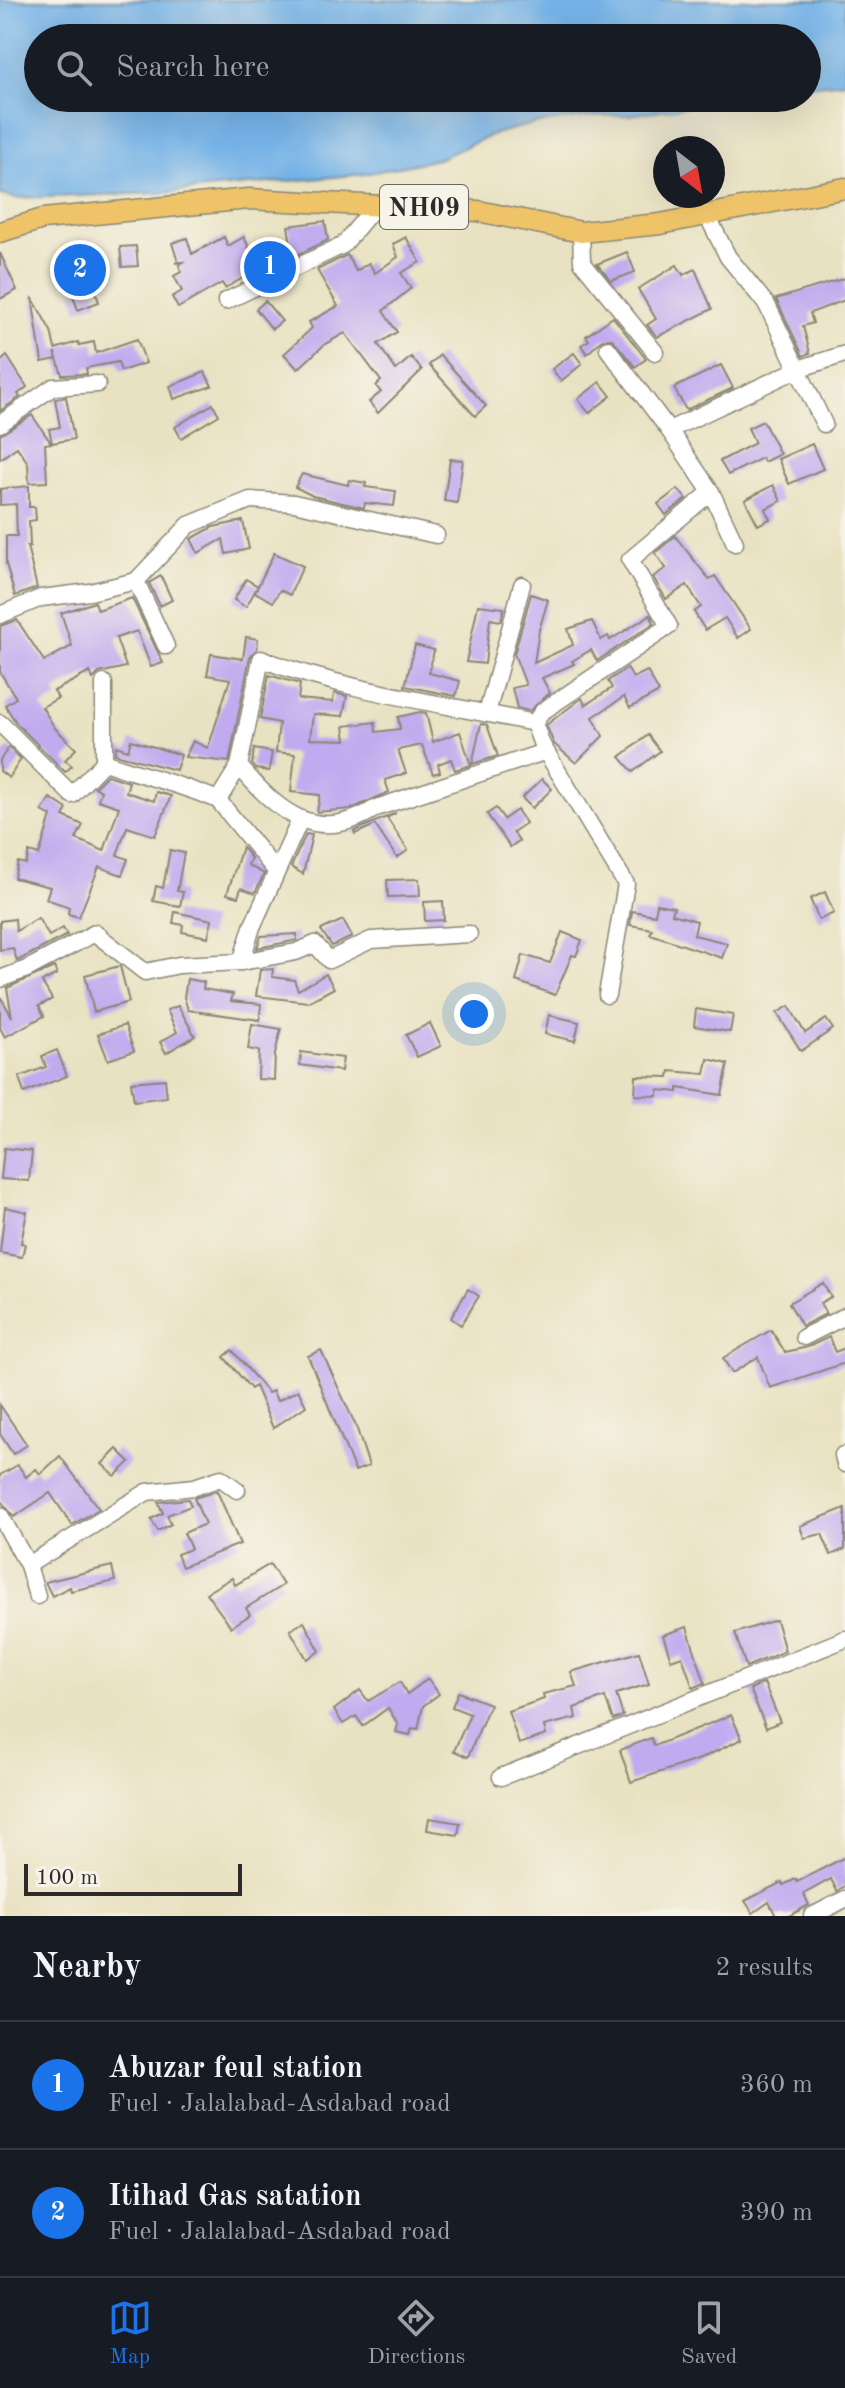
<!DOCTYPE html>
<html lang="en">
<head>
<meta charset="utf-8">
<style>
  body { margin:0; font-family:"Old Standard TT",serif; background:#242831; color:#f1f3f6 }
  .compass { position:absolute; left:653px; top:136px; width:72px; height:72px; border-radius:50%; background:#171b24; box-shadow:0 8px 32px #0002; rotate:149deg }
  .scale { position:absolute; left:24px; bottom:20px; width:218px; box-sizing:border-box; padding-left:8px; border:4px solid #2b2b2b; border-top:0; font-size:22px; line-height:28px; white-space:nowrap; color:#2b2b2b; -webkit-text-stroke:6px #f7f3e8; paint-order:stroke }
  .you { position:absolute; left:474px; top:1014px; width:28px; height:28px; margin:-20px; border:6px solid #fff; border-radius:50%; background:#1a73e8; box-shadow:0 0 0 12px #1a73e833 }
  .badge { display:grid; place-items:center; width:52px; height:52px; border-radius:50%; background:#1a73e8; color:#fff; font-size:26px; font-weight:700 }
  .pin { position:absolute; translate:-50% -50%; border:4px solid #fff; box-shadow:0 2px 8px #0006 }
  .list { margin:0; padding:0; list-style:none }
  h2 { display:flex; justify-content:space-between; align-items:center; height:104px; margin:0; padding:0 32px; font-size:34px }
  h2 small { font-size:26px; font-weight:400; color:#9ea1a6 }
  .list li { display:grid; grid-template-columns:52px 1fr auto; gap:24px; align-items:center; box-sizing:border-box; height:128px; padding:0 32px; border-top:2px solid #363941 }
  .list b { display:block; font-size:30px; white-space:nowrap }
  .list p { margin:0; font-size:26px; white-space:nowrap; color:#9ea1a6 }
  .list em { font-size:26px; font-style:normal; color:#9ea1a6 }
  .icon { flex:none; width:44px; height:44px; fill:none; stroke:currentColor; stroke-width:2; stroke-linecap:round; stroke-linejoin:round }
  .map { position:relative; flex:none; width:845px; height:1916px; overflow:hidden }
  .search { position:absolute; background:#171b24; box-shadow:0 8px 32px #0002; left:24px; right:24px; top:24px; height:88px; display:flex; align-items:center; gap:20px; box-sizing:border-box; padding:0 28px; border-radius:44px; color:#9ea1a6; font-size:30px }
  .sheet { height:360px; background:#171b24 }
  nav { display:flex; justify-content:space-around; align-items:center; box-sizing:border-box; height:112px; border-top:2px solid #363941; background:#171b24; font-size:22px; color:#9ea1a6 }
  nav a { display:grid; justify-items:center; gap:4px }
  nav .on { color:#1a73e8 }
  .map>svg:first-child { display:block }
  .water { fill:#74b2e7; stroke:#506e89; stroke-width:2 }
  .building { fill:#c1aaef }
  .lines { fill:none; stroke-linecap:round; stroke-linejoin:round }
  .minor-casing { stroke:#8a8676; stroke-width:19 }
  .major-casing { stroke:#8a8676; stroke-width:23 }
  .minor { stroke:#fff; stroke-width:16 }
  .major { stroke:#efc469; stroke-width:20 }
  .labels { text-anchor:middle; stroke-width:6; stroke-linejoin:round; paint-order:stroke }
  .shield { fill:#f7f3e8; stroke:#686764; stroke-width:2 }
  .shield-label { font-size:26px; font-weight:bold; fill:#2b2b2b }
</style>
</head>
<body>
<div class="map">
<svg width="845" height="1916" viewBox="0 0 845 1916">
  <rect width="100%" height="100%" fill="#f7f3e8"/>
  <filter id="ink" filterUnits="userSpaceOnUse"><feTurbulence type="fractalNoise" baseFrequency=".0125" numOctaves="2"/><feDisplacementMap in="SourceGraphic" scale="16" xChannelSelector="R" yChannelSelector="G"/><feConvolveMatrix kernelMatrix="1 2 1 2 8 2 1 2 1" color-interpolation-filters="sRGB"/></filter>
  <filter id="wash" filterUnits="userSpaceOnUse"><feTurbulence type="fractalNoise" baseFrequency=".006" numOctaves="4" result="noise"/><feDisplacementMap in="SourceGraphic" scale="32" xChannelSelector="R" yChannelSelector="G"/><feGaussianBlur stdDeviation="1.8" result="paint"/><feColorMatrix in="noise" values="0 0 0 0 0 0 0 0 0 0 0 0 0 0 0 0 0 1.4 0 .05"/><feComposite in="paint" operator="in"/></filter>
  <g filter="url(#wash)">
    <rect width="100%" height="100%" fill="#e9e2c2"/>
    <!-- water -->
    <path class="water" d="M0 0H845V82L807 86V38H38V98H741L630 115 592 116 533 124 494 134 438 159 365 174 162 193 16 198 0 195Z"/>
    <g id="blocks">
      <!-- building -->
      <g class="building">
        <path d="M325 221 328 240 293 257 288 226Z"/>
        <path d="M224 237 228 246 244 237 259 269 225 288 222 283 178 308 172 297 182 291 174 276 181 272 179 265 183 262 175 263 178 262 172 243 187 238 192 254Z"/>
        <path d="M406 237 420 262 401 273 411 288 383 311 397 332 378 344 396 370 411 357 422 370 378 413 369 402 381 392 376 386 381 381 345 333 325 344 298 369 284 354 312 328 309 322 338 306 317 270 347 255 356 271 369 263 375 273 398 257 393 244Z"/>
        <path d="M136 246 138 266 122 267 120 247Z"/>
        <path d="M627 252 635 272 611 281 597 264Z"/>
        <path d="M0 253 17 290 0 299Z"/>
        <path d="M677 265 683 275 695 269 712 309 657 337 647 325 656 319 638 289Z"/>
        <path d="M845 278V300L810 313 813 323 803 326 810 353 803 356 776 299Z"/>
        <path d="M93 285 99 302 78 310 72 292Z"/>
        <path d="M32 297 51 331 55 349 78 342 79 345 94 342 96 353 137 339 146 363 121 371 118 362 86 368 87 374 62 375 55 352 57 359 42 362Z"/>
        <path d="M265 301 282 321 272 329 256 309Z"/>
        <path d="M613 317 646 359 635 367 612 339 602 340 587 354 581 345 589 340 586 336Z"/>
        <path d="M574 353 582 364 561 381 552 369Z"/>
        <path d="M440 355 486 406 475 416 429 365Z"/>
        <path d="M7 356 27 387 18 394 20 397 0 411V362Z"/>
        <path d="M721 365 733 388 686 410 674 388Z"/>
        <path d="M205 372 212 386 174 399 170 386Z"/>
        <path d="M600 382 611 396 589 413 578 399Z"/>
        <path d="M66 397 74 439 52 443 49 429 60 427 55 399Z"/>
        <path d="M213 404 219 415 181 438 175 427Z"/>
        <path d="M32 415 51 443 45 444 47 482 29 483 28 463 17 447 0 459V435Z"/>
        <path d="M763 421 780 454 764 462 762 458 728 475 720 461 755 443 748 428Z"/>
        <path d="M812 444 823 469 789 484 778 459Z"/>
        <path d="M450 459 463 460 457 503 444 501Z"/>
        <path d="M302 474 348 485 349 480 366 483 365 487 396 491 394 506 365 503 364 508 313 496 295 487Z"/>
        <path d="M773 485 781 501 765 509 770 519 758 525 745 500Z"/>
        <path d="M29 486V507H35L36 520 29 521 30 546H27L37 588 15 596 6 564V536H17L16 504 0 505V489Z"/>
        <path d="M678 489 686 499 666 515 658 504Z"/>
        <path d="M243 521 249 549 226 554 223 539 198 553 191 539 213 527Z"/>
        <path d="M675 536 709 579 715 576 751 629 738 638 725 618 705 630 694 612 701 607 687 585 666 599 653 577 666 568 655 553Z"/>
        <path d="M274 553 303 566 290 595 280 590 273 602 255 592 258 586 246 607 234 600 246 579 258 586Z"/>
        <path d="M161 576 172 600 160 606 149 583Z"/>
        <path d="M531 594 548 600 539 630 534 663 573 645 568 629 592 621 601 640 608 636 610 640 650 615 654 623 597 661 591 650 572 661 574 664 542 678 550 693 529 711 517 708 512 688 526 685 514 654Z"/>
        <path d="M132 598 163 663 151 667 137 631 116 638 126 667 99 673 93 679 90 672 54 691 58 698 42 707 55 728 76 749 65 760 72 766 65 772 17 724 5 705 16 698 0 672V626L17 620 44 661 72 646 61 613 95 602 98 610Z"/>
        <path d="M478 605 504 608 501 621 490 619 485 664 466 662Z"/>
        <path d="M246 637 258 639 257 649 250 657 229 762 185 757 193 741 208 748 230 679 207 675 211 654 243 659Z"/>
        <path d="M415 645 434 650 429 673 460 681 456 696 405 686Z"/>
        <path d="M627 668 633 678 647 671 659 692 630 708 624 697 593 717 603 736 576 763 554 744 546 725 582 698 585 705 612 688 608 681Z"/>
        <path d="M269 675 300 684 298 699 333 702 334 693 347 696 343 716 313 714 310 739 346 740 344 726 375 722 376 732 400 729 398 717 420 712 426 713 433 742 460 732 471 765 455 770 451 759 438 764 440 772 433 774 422 745 398 750 406 773 385 780 389 792 351 809 317 812 320 795 291 792 295 754 276 752 279 723 260 719Z"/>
        <path d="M481 724 487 725 498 756 472 764Z"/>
        <path d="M648 735 660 751 633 772 620 757Z"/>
        <path d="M131 740 181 755 176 770 115 754 116 746 128 750Z"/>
        <path d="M9 747 21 759 9 778 0 771V760Z"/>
        <path d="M254 749 272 752 269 771 256 769 252 764Z"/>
        <path d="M107 775 129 782 126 792 154 801 156 792 171 796 155 836 127 827 117 855 128 859 122 875 99 867 79 917 68 914 69 907 46 899 50 887 14 878 18 862 26 864 29 852 39 855 51 816 42 811 50 798 67 809 63 816 83 825 76 839 104 851 119 807 98 800 101 791 95 787Z"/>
        <path d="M542 779 552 789 532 808 522 798Z"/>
        <path d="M496 808 504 819 517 810 526 823 513 832 519 841 510 847 487 814Z"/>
        <path d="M396 813 387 818 408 850 397 858 375 825 355 834 354 831Z"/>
        <path d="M306 834 312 835 303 874 291 867Z"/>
        <path d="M242 847 251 858 248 865 264 874 255 893 241 888 238 897 227 894Z"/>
        <path d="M170 850 184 853 177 891 183 892 180 906 153 901 156 886 163 888Z"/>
        <path d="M419 879 420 896 388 897 387 880Z"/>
        <path d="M825 892 834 913 819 920 810 899Z"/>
        <path d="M443 901 444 920 425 921 424 902Z"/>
        <path d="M657 904 674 907 672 914 697 921 694 935 727 943 722 958 650 934 652 929 630 925 632 911 655 915Z"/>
        <path d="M175 912 212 920 208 937 182 932 183 925 173 923Z"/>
        <path d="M38 918 49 936 63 928 67 935 17 961 13 948 0 950V921L15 919 16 931Z"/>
        <path d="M343 920 352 937 332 946 321 930Z"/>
        <path d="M562 932 582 940 576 956 572 955 555 995 516 981 523 955 550 963Z"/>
        <path d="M297 934V940L293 941 257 948 261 936Z"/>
        <path d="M120 966 129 1002 94 1012 85 975Z"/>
        <path d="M54 967 57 974 42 982 52 999 39 1006 44 1016 5 1037 0 1028V996L12 1017 7 988Z"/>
        <path d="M273 969 272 977 294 980 298 990 326 974 334 988 308 1002 256 996 260 970Z"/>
        <path d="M187 979 204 982 203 989 233 994 231 1001 261 1004 260 1020 188 1010 184 997Z"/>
        <path d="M178 1006 195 1036 166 1053 160 1042 177 1032 167 1010Z"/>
        <path d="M789 1006 805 1033 826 1019 833 1029 801 1051 777 1013Z"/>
        <path d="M696 1009 733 1015 730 1032 694 1026Z"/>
        <path d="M549 1015 579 1022 575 1041 545 1034Z"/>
        <path d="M430 1023 441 1046 417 1057 406 1035Z"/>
        <path d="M252 1024 281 1029 275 1054 274 1080 258 1079 259 1051 248 1049Z"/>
        <path d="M125 1025 134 1051 108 1060 98 1034Z"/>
        <path d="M57 1050 67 1076 24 1093 19 1077 46 1067 42 1056Z"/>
        <path d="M301 1052 343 1058 341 1071 300 1065Z"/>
        <path d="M708 1059 728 1064 722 1095 678 1088V1092L658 1090V1096L635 1095 636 1076 669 1077 670 1071 705 1074Z"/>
        <path d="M165 1079 167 1097 134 1101 131 1082Z"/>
        <path d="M4 1148 32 1151 29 1181 1 1179Z"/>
        <path d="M5 1207 27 1212 21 1243 25 1244 22 1257 0 1253Z"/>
        <path d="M823 1283 831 1297 820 1303 826 1314 802 1326 789 1303Z"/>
        <path d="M468 1289 479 1296 461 1325 451 1318Z"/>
        <path d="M771 1330 785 1352 808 1347 829 1337 835 1352 845 1348V1363L770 1388 758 1357 732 1373 723 1358Z"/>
        <path d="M232 1350 268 1393 273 1391 277 1401 298 1390 306 1406 273 1428 255 1386 251 1389 224 1357Z"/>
        <path d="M321 1350 356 1426 369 1466 355 1471 308 1356Z"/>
        <path d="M0 1405 27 1445 13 1454 0 1434Z"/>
        <path d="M117 1449 130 1462 115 1476 102 1464Z"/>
        <path d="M60 1456 99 1509 72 1525 50 1493 14 1517 0 1500V1475L18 1465 26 1477 36 1469 40 1474Z"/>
        <path d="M217 1491 240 1544 182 1567 177 1554 191 1549 184 1533 205 1524 194 1498Z"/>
        <path d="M188 1499 191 1506 167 1515 171 1524 158 1531 151 1519 163 1513 158 1502Z"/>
        <path d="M845 1508V1549L831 1555 822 1534 804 1538 800 1526Z"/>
        <path d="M270 1564 283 1585 246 1608 250 1615 231 1627 206 1593 232 1578 235 1585Z"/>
        <path d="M112 1566 115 1581 71 1591 70 1587 52 1596 45 1582Z"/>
        <path d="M776 1620 785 1651 746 1667 735 1633Z"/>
        <path d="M304 1622 320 1651 307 1659 290 1630Z"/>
        <path d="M687 1627 705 1683 693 1688 682 1656 671 1660 663 1635Z"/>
        <path d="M639 1652 649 1684 616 1694 623 1716 613 1720 605 1697 574 1708 576 1718 544 1726 546 1735 519 1744 508 1711 544 1699 543 1694 576 1686 571 1672Z"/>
        <path d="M428 1679 439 1694 423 1706 418 1729 412 1728 410 1735 396 1732 398 1724 388 1708 363 1726 356 1716 343 1724 334 1710 360 1690 368 1701 400 1682 407 1694Z"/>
        <path d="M764 1683 780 1722 766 1728 750 1689Z"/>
        <path d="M458 1692 490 1704 468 1757 454 1751 470 1714 452 1707Z"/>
        <path d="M731 1715 742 1739 700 1759 631 1782 620 1750 651 1738 654 1746Z"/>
        <path d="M429 1818 460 1823 458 1835 427 1830Z"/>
        <path d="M845 1857V1886L837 1891 831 1879 804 1894 809 1905 789 1916H776L769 1902 753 1913 745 1901 782 1882 783 1885 796 1879 797 1882Z"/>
      </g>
    </g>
  </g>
  <g filter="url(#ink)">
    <use href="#blocks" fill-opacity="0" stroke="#8a8676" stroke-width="2"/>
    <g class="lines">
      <!-- minor casing -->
      <g class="minor-casing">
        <g id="minor">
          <path d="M707 215 728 257 767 305 824 424"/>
          <path d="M581 232 582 262 655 352"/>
          <path d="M226 301 343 245 377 204"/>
          <path d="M608 349 669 430"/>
          <path d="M0 424 53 387 97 384"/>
          <path d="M735 543 711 492 669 430 798 369 845 354"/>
          <path d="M136 581 166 646"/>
          <path d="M0 615 41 598 90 592 136 581 189 525 250 500 294 503 436 535"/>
          <path d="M104 683V762"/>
          <path d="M487 713 522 585"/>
          <path d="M0 723 72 795 104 762C143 776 181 784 218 800L239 766 261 659C349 692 442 703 534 723"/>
          <path d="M239 766C278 812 317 846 376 808L544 752 542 745"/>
          <path d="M218 800 276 871"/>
          <path d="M241 962 296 952 315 944 329 960 371 940 469 934"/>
          <path d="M0 979 27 969 95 933 145 972 179 965 241 962 252 927 300 820"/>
          <path d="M607 995 626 884 542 745 534 723 543 711 669 626 630 560 711 492"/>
          <path d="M804 1337 845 1316"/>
          <path d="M843 1455 845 1464"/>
          <path d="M0 1515 28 1565 37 1596"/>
          <path d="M28 1565 147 1492 194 1487 221 1478 237 1490"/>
          <path d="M501 1777 845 1639"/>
          <path d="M812 1916 845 1899"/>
        </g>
      </g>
      <!-- major casing -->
      <g class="major-casing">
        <path id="major" d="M0 232 43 219 249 199 478 211 581 232 660 224 845 188"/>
      </g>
      <!-- minor -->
      <use href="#minor" class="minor"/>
      <!-- major -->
      <use href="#major" class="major"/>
    </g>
  </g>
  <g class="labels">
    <!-- shield labels -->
    <rect class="shield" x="380" y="185" width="88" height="44" rx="6"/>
    <g class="shield-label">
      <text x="424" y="216">NH09</text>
    </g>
  </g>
</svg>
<svg class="compass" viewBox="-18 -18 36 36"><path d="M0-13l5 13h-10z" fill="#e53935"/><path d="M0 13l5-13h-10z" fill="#9ea1a6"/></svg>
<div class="scale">100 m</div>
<div class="you"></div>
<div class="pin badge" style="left:270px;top:267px">1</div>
<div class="pin badge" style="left:80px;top:270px">2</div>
<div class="search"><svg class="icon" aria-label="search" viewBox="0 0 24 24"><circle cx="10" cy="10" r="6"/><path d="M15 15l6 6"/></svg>Search here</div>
</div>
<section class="sheet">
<h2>Nearby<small>2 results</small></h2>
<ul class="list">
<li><span class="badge">1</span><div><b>Abuzar feul station</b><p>Fuel · Jalalabad-Asdabad road</p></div><em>360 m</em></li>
<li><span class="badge">2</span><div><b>Itihad Gas satation</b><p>Fuel · Jalalabad-Asdabad road</p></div><em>390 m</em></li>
</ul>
</section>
<nav>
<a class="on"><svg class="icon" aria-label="map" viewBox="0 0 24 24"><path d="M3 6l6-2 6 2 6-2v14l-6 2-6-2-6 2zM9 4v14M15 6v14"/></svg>Map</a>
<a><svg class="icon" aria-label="directions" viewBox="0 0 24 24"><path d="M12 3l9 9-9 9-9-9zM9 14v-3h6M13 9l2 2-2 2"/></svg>Directions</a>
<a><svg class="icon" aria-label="saved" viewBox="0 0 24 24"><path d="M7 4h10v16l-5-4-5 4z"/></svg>Saved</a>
</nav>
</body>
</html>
